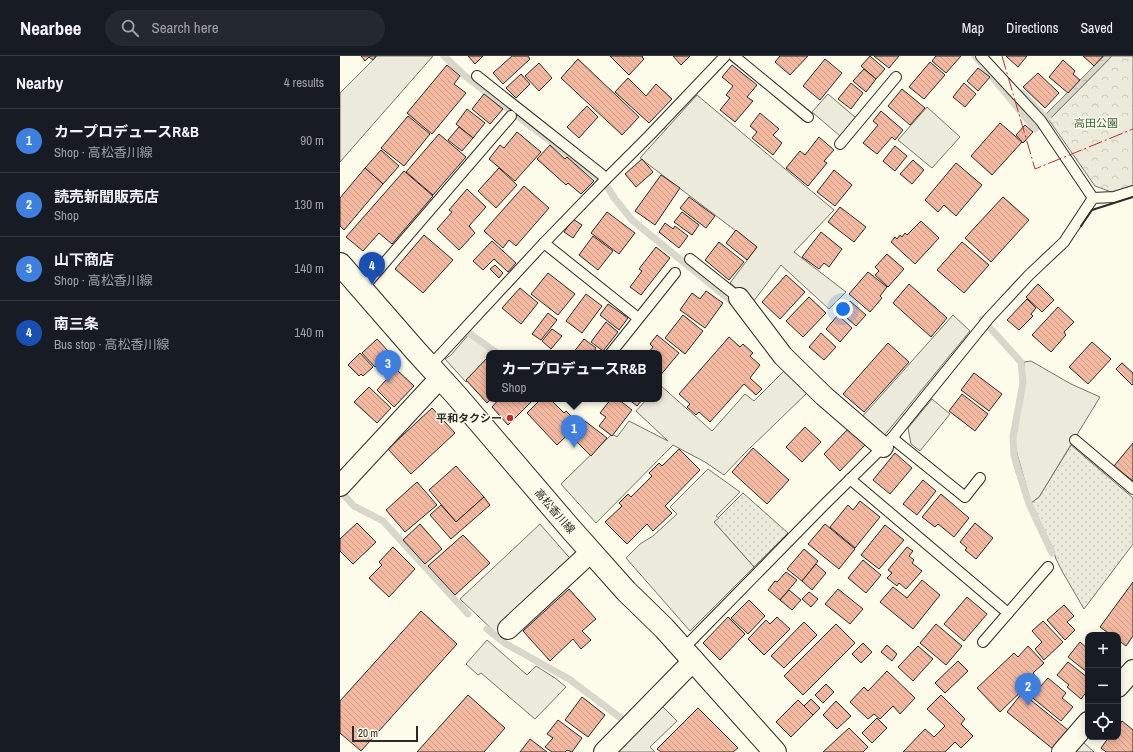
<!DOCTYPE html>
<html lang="en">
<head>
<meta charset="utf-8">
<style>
  body { margin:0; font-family:"Archivo Narrow","Noto Sans JP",sans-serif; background:#242831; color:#f1f3f6 }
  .controls { position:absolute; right:12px; bottom:12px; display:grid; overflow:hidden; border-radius:8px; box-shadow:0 2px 10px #0003 }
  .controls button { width:36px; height:36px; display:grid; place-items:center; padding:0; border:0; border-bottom:1px solid #363941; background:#171b24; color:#f1f3f6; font:20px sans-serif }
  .scale { position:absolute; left:12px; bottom:10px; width:66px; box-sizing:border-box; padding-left:4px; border:2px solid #2b2b2b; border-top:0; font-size:11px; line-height:14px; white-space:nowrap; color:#2b2b2b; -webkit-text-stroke:3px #fdfbea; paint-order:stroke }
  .you { position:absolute; left:503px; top:253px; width:14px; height:14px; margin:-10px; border:3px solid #fff; border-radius:50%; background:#1a73e8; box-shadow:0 0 0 6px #1a73e833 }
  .badge { display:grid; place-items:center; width:26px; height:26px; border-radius:50%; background:#c62828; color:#fff; font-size:13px; font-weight:700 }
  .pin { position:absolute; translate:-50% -33px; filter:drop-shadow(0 1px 2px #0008) }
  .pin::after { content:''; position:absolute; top:21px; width:14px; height:12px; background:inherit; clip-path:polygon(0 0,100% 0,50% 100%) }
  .popup { position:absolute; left:146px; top:294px; width:176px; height:52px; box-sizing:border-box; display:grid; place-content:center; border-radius:8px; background:#171b24; filter:drop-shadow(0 1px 3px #0005); font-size:13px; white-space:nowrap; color:#9ea1a6 }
  .popup b { font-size:15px; color:#f1f3f6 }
  .popup::after { content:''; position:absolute; left:50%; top:100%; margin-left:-8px; border:8px solid transparent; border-top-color:#171b24 }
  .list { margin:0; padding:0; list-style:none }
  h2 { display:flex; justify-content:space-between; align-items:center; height:52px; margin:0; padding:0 16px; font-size:17px }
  h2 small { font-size:13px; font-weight:400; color:#9ea1a6 }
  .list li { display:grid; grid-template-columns:26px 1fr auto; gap:12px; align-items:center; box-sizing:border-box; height:64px; padding:0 16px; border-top:1px solid #363941 }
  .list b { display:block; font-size:15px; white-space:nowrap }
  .list p { margin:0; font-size:13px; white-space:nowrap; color:#9ea1a6 }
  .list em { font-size:13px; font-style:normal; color:#9ea1a6 }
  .icon { flex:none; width:22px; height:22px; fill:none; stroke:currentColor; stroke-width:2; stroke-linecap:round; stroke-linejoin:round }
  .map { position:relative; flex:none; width:793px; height:696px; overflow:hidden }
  header { display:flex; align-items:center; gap:24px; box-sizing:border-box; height:56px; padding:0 20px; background:#171b24; border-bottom:1px solid #363941 }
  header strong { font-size:19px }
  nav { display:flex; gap:22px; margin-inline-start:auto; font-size:14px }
  .search { width:280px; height:36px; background:#242831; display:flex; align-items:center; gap:10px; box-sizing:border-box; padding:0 14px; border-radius:22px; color:#9ea1a6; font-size:15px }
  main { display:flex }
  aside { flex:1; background:#171b24 }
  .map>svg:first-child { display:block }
  .grass { fill:url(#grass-dots); stroke:#74746e }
  .park { fill:url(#park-crowns); stroke:#74746e }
  .parking { fill:#eceadb; stroke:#74746e }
  .water { fill:url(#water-ripples); stroke:#74746e }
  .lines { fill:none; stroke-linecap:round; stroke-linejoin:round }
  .stream { stroke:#d8d7c9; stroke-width:7 }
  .building { fill:url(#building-back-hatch); stroke:#2b2b2b }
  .lane-casing { stroke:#2b2b2b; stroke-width:12 }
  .street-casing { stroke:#2b2b2b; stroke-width:22 }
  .secondary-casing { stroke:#2b2b2b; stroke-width:24 }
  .lane { stroke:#fdfbea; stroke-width:10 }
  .street { stroke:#fdfbea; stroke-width:20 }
  .secondary { stroke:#fdfbea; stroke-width:22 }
  .wall { stroke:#2b2b2b; stroke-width:2 }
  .power { stroke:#c62828; stroke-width:1; stroke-dasharray:14 3 2 3; stroke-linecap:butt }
  .poi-dot { fill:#c62828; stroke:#fdfbea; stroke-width:1.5 }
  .labels { text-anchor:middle; stroke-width:3; stroke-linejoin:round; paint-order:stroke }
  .park-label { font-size:11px; fill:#34623c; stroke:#fdfbea }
  .poi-label { font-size:11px; font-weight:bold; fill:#2b2b2b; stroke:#fdfbea; text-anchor:end }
  .street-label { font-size:11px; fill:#2b2b2b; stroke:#fdfbea }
</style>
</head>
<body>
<header>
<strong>Nearbee</strong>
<div class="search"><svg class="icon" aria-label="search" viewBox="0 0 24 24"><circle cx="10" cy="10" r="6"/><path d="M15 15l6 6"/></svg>Search here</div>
<nav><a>Map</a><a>Directions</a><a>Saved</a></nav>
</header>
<main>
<aside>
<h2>Nearby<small>4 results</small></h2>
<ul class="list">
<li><span class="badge" style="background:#3f7fe0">1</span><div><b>カープロデュースR&amp;B</b><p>Shop · 高松香川線</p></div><em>90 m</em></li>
<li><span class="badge" style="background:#3f7fe0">2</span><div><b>読売新聞販売店</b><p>Shop</p></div><em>130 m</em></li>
<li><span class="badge" style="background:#3f7fe0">3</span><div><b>山下商店</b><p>Shop · 高松香川線</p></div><em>140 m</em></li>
<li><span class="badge" style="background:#1a4fb4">4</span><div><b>南三条</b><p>Bus stop · 高松香川線</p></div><em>140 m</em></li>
</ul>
</aside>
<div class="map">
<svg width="793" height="696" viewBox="0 0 793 696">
  <defs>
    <pattern id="grass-dots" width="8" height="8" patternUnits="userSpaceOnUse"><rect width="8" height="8" fill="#ecebdb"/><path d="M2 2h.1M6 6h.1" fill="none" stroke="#cbcabc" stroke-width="1.8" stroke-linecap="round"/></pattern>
    <pattern id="park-crowns" width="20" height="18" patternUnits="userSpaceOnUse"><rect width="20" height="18" fill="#ecebdb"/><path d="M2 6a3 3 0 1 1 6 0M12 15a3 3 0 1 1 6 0" fill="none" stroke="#cbcabc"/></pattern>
    <pattern id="water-ripples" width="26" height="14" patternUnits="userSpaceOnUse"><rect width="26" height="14" fill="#d8d7c9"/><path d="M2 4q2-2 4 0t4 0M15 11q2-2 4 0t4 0" fill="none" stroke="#bab9ad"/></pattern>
    <pattern id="building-back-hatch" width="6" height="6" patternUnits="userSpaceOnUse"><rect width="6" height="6" fill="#f2b8a0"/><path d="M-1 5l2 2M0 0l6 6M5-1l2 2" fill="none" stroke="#d09e8a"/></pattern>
  </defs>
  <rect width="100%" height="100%" fill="#fdfbea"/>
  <!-- grass -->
  <g class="grass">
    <path d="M731 389 793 442V488L744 553 722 515 716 503 713 493 691 447 699 441Z"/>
    <path d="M403 437 448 477 414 511 374 466Z"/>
  </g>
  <!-- park -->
  <path class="park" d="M772 0H793V130L774 137 755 130 709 64Z"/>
  <!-- parking -->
  <g class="parking">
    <path d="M37 0H93L0 106V37Z"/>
    <path d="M488 38 516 62 500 80 472 56Z"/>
    <path d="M357 39 494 154 454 196 506 236 489 253 441 209 413 246 390 227 417 191 300 102Z"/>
    <path d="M587 51 620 81 592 112 558 84Z"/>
    <path d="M613 259 630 275 543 381 521 362Z"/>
    <path d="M129 278 155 297H149V304L126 326 105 303 111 299Z"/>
    <path d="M691 305 731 328 760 341 699 441 691 447 677 398 675 384 685 328 684 306Z"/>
    <path d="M444 315 467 337 406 396 384 419 365 406 333 389 256 467 221 428 272 378 277 381 289 365 328 385 296 355 307 343H319V330L320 329 372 375 405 338 414 345Z"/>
    <path d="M592 343 610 358 580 395 571 388 568 372Z"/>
    <path d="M368 413 400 436 376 460 379 462 374 466 414 511 350 575 286 502 300 488 313 480 337 458 330 451Z"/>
    <path d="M200 468 234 507 157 578 120 543Z"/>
    <path d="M147 584 187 619 196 610 215 622 226 631 195 663 141 617 138 619 126 608Z"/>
    <path d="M319 647 337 665 310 691 315 696H276Z"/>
    <path d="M743 686 754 696H734Z"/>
  </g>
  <!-- water -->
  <path class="water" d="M764 0H772L709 64 706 58Z"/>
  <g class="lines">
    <!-- stream -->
    <g class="stream">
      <path d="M104 0 125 20 257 121"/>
      <path d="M635 0 695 73 708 61"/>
      <path d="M682 37 706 62"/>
      <path d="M268 132 275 143 292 164 396 249"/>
      <path d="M642 263 681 306 683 327 673 381 674 399 677 410 689 448 712 497"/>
      <path d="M129 277 157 297"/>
      <path d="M2 437 14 450 43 465 128 558"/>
      <path d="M147 573 166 588 229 623 286 666"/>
    </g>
  </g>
  <!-- building -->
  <g class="building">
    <path d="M21 0H36L33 4 29 1 25 5Z"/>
    <path d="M128 0H143L135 8Z"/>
    <path d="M172 0H188L190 3 163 28 153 17Z"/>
    <path d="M270 0H303L302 1 304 3 289 19Z"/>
    <path d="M333 0H350L341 9Z"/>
    <path d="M440 0H468L450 19 435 6Z"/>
    <path d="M530 0 545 13 536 23 521 10Z"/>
    <path d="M534 0H559L549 12Z"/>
    <path d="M596 0H621L606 17 592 5Z"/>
    <path d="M666 0H687L678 11Z"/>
    <path d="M743 0H763L754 10Z"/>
    <path d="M238 3 299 61 282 79 221 22Z"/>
    <path d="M485 3 502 17 480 44 463 30Z"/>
    <path d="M723 4 735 15 733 18 740 24 728 37 709 21Z"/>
    <path d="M590 6 605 19 584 43 569 31Z"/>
    <path d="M199 7 212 22 199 35 185 20Z"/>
    <path d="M107 9 120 20 114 28 126 37 92 78 67 57Z"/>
    <path d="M392 9 417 29 407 41 413 45 395 66 380 54 390 42 386 39 393 30 382 21Z"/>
    <path d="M638 12 650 21 638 35 627 25Z"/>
    <path d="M524 13 536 23 526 36 513 25Z"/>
    <path d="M698 17 719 37 705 52 683 31Z"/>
    <path d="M181 18 190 28 176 42 166 32Z"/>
    <path d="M288 22 306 40 316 28 332 43 309 67 275 36Z"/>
    <path d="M511 27 523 37 511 53 498 43Z"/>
    <path d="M624 27 636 38 625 51 613 41Z"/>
    <path d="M562 33 585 52 570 69 548 50Z"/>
    <path d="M144 38 163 53 150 68 132 53Z"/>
    <path d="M247 50 258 61 239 82 227 71Z"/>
    <path d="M127 53 145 67 133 82 116 68Z"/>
    <path d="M541 55 563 74 555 84 552 81 537 98 523 87 538 69 533 65Z"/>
    <path d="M420 57 439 73 433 79 442 87 433 99 412 82 417 76 410 70Z"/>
    <path d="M68 60 90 78 64 110 41 92Z"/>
    <path d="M660 67 682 86 652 119 631 100Z"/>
    <path d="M685 69 693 76 683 87 676 79Z"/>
    <path d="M119 71 133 82 122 95 108 84Z"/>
    <path d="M177 76 201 96 175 125 149 103 160 89 164 92Z"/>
    <path d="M99 78 126 101 93 139 66 116Z"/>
    <path d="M479 81 494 94 484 105 487 107 468 130 446 112 460 95 465 99Z"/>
    <path d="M210 89 225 103 227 101 254 125 241 138 228 127 226 129 197 103Z"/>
    <path d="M555 90 567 100 555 115 543 105Z"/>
    <path d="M41 94 59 110 43 128 25 112Z"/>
    <path d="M302 103 313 116 296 131 285 118Z"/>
    <path d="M573 104 584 114 572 128 560 118Z"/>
    <path d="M616 107 642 129 616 160 604 149 598 156 585 144Z"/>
    <path d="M25 112 43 128 4 174 0 170V142Z"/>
    <path d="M159 112 177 129 156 152 138 135Z"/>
    <path d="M494 114 512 129 495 150 477 136Z"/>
    <path d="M64 115 93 140 52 188 39 177 23 195 6 181Z"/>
    <path d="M321 119 340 132 315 169 295 155Z"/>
    <path d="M184 130 209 152 176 190 169 184 163 192 144 175Z"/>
    <path d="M127 133 146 151 129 170 135 177 119 194 97 173 112 156 109 154Z"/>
    <path d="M349 141 375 160 366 172 340 152Z"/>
    <path d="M663 141 689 164 651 206 625 182Z"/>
    <path d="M500 151 526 171 514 186 488 166Z"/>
    <path d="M267 156 295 177 279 198 251 177Z"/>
    <path d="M342 156 359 169 352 179 334 166Z"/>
    <path d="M233 163 242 169 233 182 224 176Z"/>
    <path d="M581 165 599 182 575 208 551 186 555 181 557 183 560 179 562 181 565 177 567 179Z"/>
    <path d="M325 167 333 173 335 170 348 180 339 192 319 176Z"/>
    <path d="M396 174 417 191 407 204 386 187Z"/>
    <path d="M481 176 502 193 489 211 484 207 479 213 462 201Z"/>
    <path d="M84 179 113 204 83 237 55 213Z"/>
    <path d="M253 180 273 195 258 214 239 199Z"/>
    <path d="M152 185 176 207 168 216 154 203 143 214 133 205Z"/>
    <path d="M379 186 404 206 389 224 365 204Z"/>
    <path d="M622 186 649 209 624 237 597 214Z"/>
    <path d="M316 191 330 202 301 239 290 231 302 215 299 213Z"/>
    <path d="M547 198 564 213 548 231 535 219 539 215 535 211Z"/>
    <path d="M155 209 163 217 159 222 150 213Z"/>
    <path d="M528 216 547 231 540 240 542 242 530 256 509 238Z"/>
    <path d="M208 217 235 238 218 259 191 238Z"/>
    <path d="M446 219 465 236 440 263 422 246Z"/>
    <path d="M569 228 607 262 591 281 553 247Z"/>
    <path d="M698 228 714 244 702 256 686 241Z"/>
    <path d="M180 232 198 247 181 268 162 252Z"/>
    <path d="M366 235 383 247 365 272 340 254 352 237 360 243Z"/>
    <path d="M246 238 262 250 242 277 226 265Z"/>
    <path d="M469 241 486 257 463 281 446 265Z"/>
    <path d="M687 243 696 252 691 258 693 260 679 274 667 264Z"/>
    <path d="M510 245 526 259 516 270 500 256Z"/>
    <path d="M268 248 288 262 279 274 260 259Z"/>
    <path d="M718 251 734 266 724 276 726 279 711 296 692 279Z"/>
    <path d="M208 257 217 264 201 284 192 278Z"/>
    <path d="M343 259 363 275 345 298 325 282Z"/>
    <path d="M498 259 512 272 500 286 486 273Z"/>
    <path d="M266 266 278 276 263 295 251 286Z"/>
    <path d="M212 273 222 280 211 293 202 285Z"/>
    <path d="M481 277 496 291 484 304 469 291Z"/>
    <path d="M317 279 339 297 319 321V297H308L313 291 310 288Z"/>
    <path d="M389 281 400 291 403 288 413 297 410 300 420 309 410 322 422 333 416 339 404 328 370 366 359 356 356 359 347 351 350 348 339 338Z"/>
    <path d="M37 283 50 297 35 311 22 297Z"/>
    <path d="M244 283 256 292 253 297H233Z"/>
    <path d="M752 286 771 303 748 328 729 311Z"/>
    <path d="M548 287 569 306 524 356 503 338Z"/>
    <path d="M20 297 33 311 23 320 21 318 19 320 8 309Z"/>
    <path d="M149 300V343H151L147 347 126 324Z"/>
    <path d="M782 307 793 317V328L792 329 776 313Z"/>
    <path d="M56 313 74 330 54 351 37 334Z"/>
    <path d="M634 317 662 338 649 355 621 334Z"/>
    <path d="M29 331 51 352 37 367 14 346Z"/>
    <path d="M622 338 648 358 635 375 609 355Z"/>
    <path d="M159 343H194L168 369 152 351Z"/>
    <path d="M201 343H210L224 357 226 355 239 368 217 389 187 357Z"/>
    <path d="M271 343H278L292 354 272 380 259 370 266 361 260 357Z"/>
    <path d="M288 343H303L297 350Z"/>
    <path d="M92 352 115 377 71 418 48 393Z"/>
    <path d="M245 365 267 382 251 400 230 379Z"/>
    <path d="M465 371 481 386 462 406 446 391Z"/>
    <path d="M509 372 525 389 500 415 484 398Z"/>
    <path d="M793 387V425L774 410Z"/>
    <path d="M413 392 449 424 427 448 392 416Z"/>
    <path d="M339 393 360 414 325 450 332 457 313 475 307 468 287 488 265 466 282 450 279 447 288 438 291 441 312 420 309 417 319 407 322 410Z"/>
    <path d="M555 397 572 412 550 438 533 424Z"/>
    <path d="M116 410 144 441 116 466 89 434Z"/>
    <path d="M583 424 596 435 577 459 563 448Z"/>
    <path d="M77 426 97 449 65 476 46 454Z"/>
    <path d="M601 438 629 462 614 481 598 468 595 471 582 461Z"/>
    <path d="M144 441 150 449 111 483 90 459 101 449 116 466Z"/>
    <path d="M520 445 540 461 515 492 490 471 508 449 513 454Z"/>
    <path d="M17 467 36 486 13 508 0 495V483Z"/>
    <path d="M635 467 653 482 636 503 625 494 627 492 620 486Z"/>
    <path d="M80 468 102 493 85 508 63 484Z"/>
    <path d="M485 468 515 493 499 513 468 488Z"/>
    <path d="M545 469 564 484 539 513 521 499Z"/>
    <path d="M123 479 150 507 115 539 88 510Z"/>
    <path d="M53 491 75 513 49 541 29 522 42 509 39 506Z"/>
    <path d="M567 491 573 495 569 500 574 504 572 507 582 515 566 533 559 527 557 530 547 522 552 517 548 514Z"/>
    <path d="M464 493 478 505 462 525 447 513Z"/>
    <path d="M523 504 541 519 526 537 508 522Z"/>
    <path d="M476 508 486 517 472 534 462 525Z"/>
    <path d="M446 516 457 524 440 544 428 534 435 525 437 526Z"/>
    <path d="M582 524 600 539 573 573 540 546 553 531 567 542Z"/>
    <path d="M793 526V580L786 590 778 584V579H771L760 571Z"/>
    <path d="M229 533 256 563 242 575 251 584 241 593 233 583 210 605 183 575Z"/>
    <path d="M498 533 523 553 510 568 485 548Z"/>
    <path d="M449 534 461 544 452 554 440 544Z"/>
    <path d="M469 536 478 543 471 551 462 543Z"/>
    <path d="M627 541 647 558 624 585 604 568Z"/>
    <path d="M409 544 425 560 408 578 391 562Z"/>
    <path d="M724 549 734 560 727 566 735 574 725 584 707 564Z"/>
    <path d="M81 555 117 588 21 695 0 677V645Z"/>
    <path d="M388 561 405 578 380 604 363 587Z"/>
    <path d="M437 561 450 573 424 599 408 583 426 564 430 568Z"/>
    <path d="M703 565 723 586 704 604 695 593 702 586 692 575Z"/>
    <path d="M464 566 477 579 444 612 431 600Z"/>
    <path d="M496 568 515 587 463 639 444 620Z"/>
    <path d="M596 568 622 590 606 609 580 587Z"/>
    <path d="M740 586 748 593V617L728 601Z"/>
    <path d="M523 587 532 596 521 607 512 598Z"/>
    <path d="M547 589 557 598 552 605 541 596Z"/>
    <path d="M578 590 593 603 573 625 558 611Z"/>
    <path d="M688 590 704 607 693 617 696 621 660 656 637 632 674 597 678 601Z"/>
    <path d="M618 605 628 615 605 637 595 627Z"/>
    <path d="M728 606 748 622V634L741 643 727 631 729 629 717 619Z"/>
    <path d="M547 615 575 642 560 658 553 650 540 663 534 658 528 663 510 646 524 631 528 635Z"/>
    <path d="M708 622 726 637 722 642 733 651 721 665 689 639 697 630 700 631Z"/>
    <path d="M486 628 494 636 483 647 475 639Z"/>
    <path d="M682 637 728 674 713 693 667 656Z"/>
    <path d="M128 639 165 672 144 696H77Z"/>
    <path d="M601 639 625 663 621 668 633 680 621 692 615 686 605 696H563L585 673 594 681 605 670 587 653Z"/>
    <path d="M242 641 265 659 248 681 225 664Z"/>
    <path d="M471 643 480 652 473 659 464 650Z"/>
    <path d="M458 644 473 659 451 681 436 666Z"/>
    <path d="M496 645 511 660 497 673 483 659Z"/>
    <path d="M358 652 398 692 393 696H321L317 693Z"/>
    <path d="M537 662 547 672 532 687 522 677Z"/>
    <path d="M218 664 242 682 232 696 227 694 225 696H212L205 691 213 682 207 678Z"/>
    <path d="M782 665 793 674V696H766L761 692 769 681H778V670Z"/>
    <path d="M509 672 528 691 523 696H483Z"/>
    <path d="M190 683 207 696H180Z"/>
  </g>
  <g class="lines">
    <!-- lane casing -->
    <g class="lane-casing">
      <g id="lane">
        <path d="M394 0 468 61"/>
        <path d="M641 0 701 65 753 142"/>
        <path d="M137 20 261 118 266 123"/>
        <path d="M500 88 556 21"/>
        <path d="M204 187 298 262"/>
        <path d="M350 203 399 242"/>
        <path d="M22 233 171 60"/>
        <path d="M271 297 335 217"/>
        <path d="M90 310 204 187 266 123 309 80 385 0"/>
        <path d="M552 382 625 441 640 422"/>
        <path d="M735 384 793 433"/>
        <path d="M510 423 668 557"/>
        <path d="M643 586 708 511"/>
        <path d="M343 593 484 449 552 382 649 262 689 219 724 186 753 142 774 141 793 135"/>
      </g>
    </g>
    <!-- street casing -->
    <g class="street-casing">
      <g id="street">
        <path d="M399 242 443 300 484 340 543 391"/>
        <path d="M0 430 100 322"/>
        <path d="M168 573 251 496"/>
        <path d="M778 631 793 614"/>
        <path d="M264 696 354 604"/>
        <path d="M722 696 748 666"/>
      </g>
    </g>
    <!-- secondary casing -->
    <g class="secondary-casing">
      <path id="secondary" d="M0 208 75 294 116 339 229 471 286 535 324 572 435 696"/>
    </g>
    <!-- lane -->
    <use href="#lane" class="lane"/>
    <!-- street -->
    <use href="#street" class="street"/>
    <!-- secondary -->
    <use href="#secondary" class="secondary"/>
    <!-- wall -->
    <path class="wall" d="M741 170 752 154 793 141"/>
    <!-- power -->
    <path class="power" d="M662 0 695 113 793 73"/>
  </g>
  <!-- markers -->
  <circle class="poi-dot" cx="170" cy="362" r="4"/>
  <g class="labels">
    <!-- park labels -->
    <g class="park-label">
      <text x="756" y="71">高田公園</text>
    </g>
    <!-- poi labels -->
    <g class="poi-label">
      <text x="162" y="366">平和タクシー</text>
    </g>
    <!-- street labels -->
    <g class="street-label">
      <text transform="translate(215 455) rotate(49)" y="4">高松香川線</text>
    </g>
  </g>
</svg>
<div class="controls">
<button>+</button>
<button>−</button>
<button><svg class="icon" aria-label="locate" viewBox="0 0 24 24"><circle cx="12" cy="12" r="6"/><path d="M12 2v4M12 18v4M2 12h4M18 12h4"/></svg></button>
</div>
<div class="scale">20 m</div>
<div class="you"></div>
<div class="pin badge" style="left:234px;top:392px;background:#3f7fe0">1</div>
<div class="popup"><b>カープロデュースR&amp;B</b>Shop</div>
<div class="pin badge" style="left:688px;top:650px;background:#3f7fe0">2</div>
<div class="pin badge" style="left:48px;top:327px;background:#3f7fe0">3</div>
<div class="pin badge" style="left:32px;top:229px;background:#1a4fb4">4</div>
</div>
</main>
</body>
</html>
